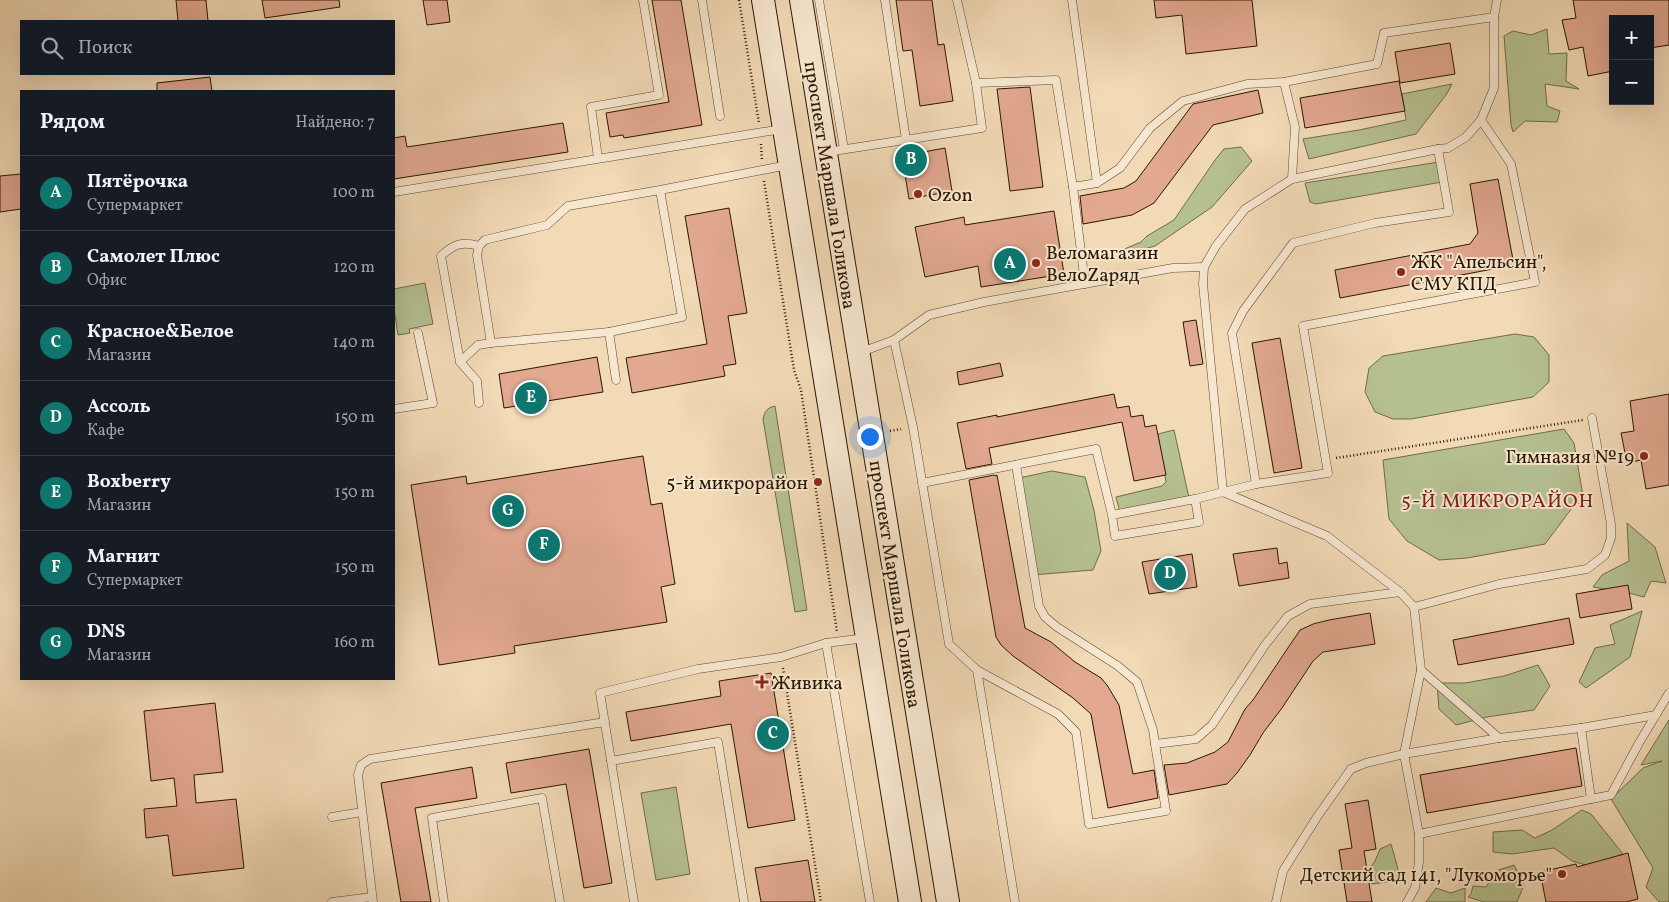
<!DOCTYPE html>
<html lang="ru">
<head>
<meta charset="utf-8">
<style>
  body { margin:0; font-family:Vollkorn,serif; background:#242831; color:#f1f3f6 }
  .controls { position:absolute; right:15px; top:15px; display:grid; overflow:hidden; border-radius:0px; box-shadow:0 5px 20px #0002 }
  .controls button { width:45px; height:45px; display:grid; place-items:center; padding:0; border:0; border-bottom:1px solid #363941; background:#171b24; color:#f1f3f6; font:25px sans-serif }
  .you { position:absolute; left:869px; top:436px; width:18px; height:18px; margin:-12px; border:4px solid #fff; border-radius:50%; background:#1a73e8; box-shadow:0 0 0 8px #1a73e833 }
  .badge { display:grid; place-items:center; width:32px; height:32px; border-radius:50%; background:#0f766e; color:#fff; font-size:16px; font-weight:700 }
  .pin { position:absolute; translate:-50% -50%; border:2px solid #fff; box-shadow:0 1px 5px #0006 }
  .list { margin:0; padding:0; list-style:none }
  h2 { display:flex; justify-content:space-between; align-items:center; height:65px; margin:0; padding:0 20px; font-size:21px }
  h2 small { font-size:16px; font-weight:400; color:#9ea1a6 }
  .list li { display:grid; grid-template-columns:32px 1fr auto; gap:15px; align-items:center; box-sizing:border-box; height:75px; padding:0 20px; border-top:1px solid #363941 }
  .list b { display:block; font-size:19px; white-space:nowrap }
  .list p { margin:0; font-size:16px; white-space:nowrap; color:#9ea1a6 }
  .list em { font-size:16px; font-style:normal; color:#9ea1a6 }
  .icon { flex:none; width:28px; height:28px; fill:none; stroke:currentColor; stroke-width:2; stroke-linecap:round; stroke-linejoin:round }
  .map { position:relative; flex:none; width:1669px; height:902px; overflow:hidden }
  .search { position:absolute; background:#171b24; box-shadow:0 5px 20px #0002; left:20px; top:20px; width:375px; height:55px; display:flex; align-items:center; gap:12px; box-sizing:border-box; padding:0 18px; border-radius:0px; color:#9ea1a6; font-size:19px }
  .panel { position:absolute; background:#171b24; box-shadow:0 5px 20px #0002; left:20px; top:90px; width:375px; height:590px; border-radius:0px }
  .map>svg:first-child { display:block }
  .green { fill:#b6c192; stroke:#706c4a }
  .building { fill:#e2a890; stroke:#2a1701 }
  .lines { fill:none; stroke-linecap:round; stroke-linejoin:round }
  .service-casing { stroke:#5c482e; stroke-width:9 }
  .secondary-casing { stroke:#2a1701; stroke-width:24 }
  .path { stroke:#2a1701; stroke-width:2.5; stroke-dasharray:1 2.5; stroke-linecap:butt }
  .service { stroke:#f7e7d0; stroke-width:8 }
  .secondary { stroke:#f7e7d0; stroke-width:22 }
  .poi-dot { fill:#8f2418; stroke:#f7e7d0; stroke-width:2 }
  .labels { text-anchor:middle; stroke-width:4; stroke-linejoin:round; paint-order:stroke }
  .street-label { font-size:19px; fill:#2a1701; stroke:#f7e7d0 }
  .poi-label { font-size:19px; fill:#2a1701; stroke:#f7e7d0; text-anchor:start }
  .neighbourhood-label { font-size:20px; letter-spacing:1px; fill:#7a1f14; stroke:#f7e7d0 }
</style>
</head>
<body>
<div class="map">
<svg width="1669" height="902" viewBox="0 0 1669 902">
  <rect width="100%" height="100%" fill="#f2dab6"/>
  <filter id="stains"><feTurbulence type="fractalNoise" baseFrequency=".004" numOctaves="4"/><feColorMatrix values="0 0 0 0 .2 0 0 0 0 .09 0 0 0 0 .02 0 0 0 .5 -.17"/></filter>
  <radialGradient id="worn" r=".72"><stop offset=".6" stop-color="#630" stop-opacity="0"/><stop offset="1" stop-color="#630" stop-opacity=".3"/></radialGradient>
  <!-- green -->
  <g class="green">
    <path d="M1547 29 1549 54 1567 53 1566 81 1579 89 1545 84 1547 106 1560 111 1557 122 1525 121 1513 132 1511 125 1504 36 1513 31 1531 35Z"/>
    <path d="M1452 84 1446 95 1416 134 1309 159 1303 139 1359 130 1406 120 1402 94Z"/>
    <path d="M1241 147 1252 161 1212 207 1155 246 1127 254 1122 250 1141 242 1147 236 1174 220 1215 160 1224 149Z"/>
    <path d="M1439 162 1442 182 1316 204 1310 202 1305 183Z"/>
    <path d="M425 283 433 324 409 329 410 333 398 335 394 308V289Z"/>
    <path d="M1515 334 1534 337 1549 355V382L1533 397 1411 419H1393L1375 412 1365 392 1369 368 1383 356Z"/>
    <path d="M775 406 807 610 795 612 763 419C765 411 767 408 775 406Z"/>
    <path d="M1564 429 1574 443 1584 502 1575 504 1545 544 1467 558 1439 560 1407 541 1389 519 1383 460Z"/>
    <path d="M1174 430 1189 498 1120 512 1116 497 1162 486 1166 482 1158 434Z"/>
    <path d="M1052 471 1085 477 1094 510 1101 551 1093 570 1032 575 1019 478Z"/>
    <path d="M1627 523 1655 547 1666 583 1651 581 1644 597 1629 593 1593 587 1602 575 1629 561Z"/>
    <path d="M1642 611 1630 657 1586 688 1579 682 1595 648 1615 644 1610 625Z"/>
    <path d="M1538 665 1550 686 1534 710 1487 717 1456 725 1439 709 1437 683H1465L1504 676Z"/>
    <path d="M1669 720V902H1659L1646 887 1653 868 1611 799 1643 768 1662 761 1641 765Z"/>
    <path d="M676 787 690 874 656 880 641 793Z"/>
    <path d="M1582 810 1591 814 1623 854 1589 866 1572 861 1554 848 1512 854 1493 852V832L1522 830 1535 838 1552 830Z"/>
    <path d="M1391 844 1401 880 1372 884 1367 872 1375 861 1380 849Z"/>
    <path d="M1514 865 1524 885 1517 902H1484L1468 897 1471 894 1473 886 1486 887 1496 871Z"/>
    <path d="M1436 888 1451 893 1465 888V902H1426Z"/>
  </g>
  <!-- building -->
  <g class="building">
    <path d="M176 0H206L208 21H178Z"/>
    <path d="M262 0H339L340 7 265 18Z"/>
    <path d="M423 0H447L450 22 427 25Z"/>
    <path d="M652 0H681L702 125 624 138 623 135 610 137 606 113 669 102Z"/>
    <path d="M896 0H932L938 45 944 44 953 101 920 106 912 50 903 51Z"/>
    <path d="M1154 0H1252L1257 46 1186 54 1182 15 1156 18Z"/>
    <path d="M1573 0H1669V45L1650 48V19H1613V71L1588 76 1583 47 1569 50 1562 20 1576 18Z"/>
    <path d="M1450 43 1455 74 1400 83 1395 52Z"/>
    <path d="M210 77 212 91H157V83Z"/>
    <path d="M1399 81 1405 111 1305 128 1300 98Z"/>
    <path d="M1030 87 1043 187 1010 191 997 89Z"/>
    <path d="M1258 90 1263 113 1213 125 1154 203 1132 215 1083 224 1080 196 1124 188 1136 181 1193 104Z"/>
    <path d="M563 123 568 152 394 179V138L405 136 407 147Z"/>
    <path d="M945 148 952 191 909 199 902 156Z"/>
    <path d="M21 174V209L0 212V176Z"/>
    <path d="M1498 179 1514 265 1340 298 1335 270 1470 244 1478 233 1470 184Z"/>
    <path d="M729 208 747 313 728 316 736 364 723 366 725 376 632 393 626 358 707 344 685 216Z"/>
    <path d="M1054 211 1064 274 981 287 978 266 925 277 915 227 964 217 965 225Z"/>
    <path d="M1196 320 1203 364 1190 366 1183 322Z"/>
    <path d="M1280 338 1302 468 1274 473 1252 343Z"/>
    <path d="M597 357 603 392 504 408 499 374Z"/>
    <path d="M1000 363 1003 376 959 385 957 372Z"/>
    <path d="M1114 394 1117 408 1129 406 1131 417 1143 415 1145 427 1156 425 1166 475 1134 481 1122 422 989 448 992 464 966 469 957 423 997 415V417Z"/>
    <path d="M1669 394V485L1646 489 1641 460 1627 463 1621 433 1634 431 1630 401Z"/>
    <path d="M643 456 651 505 662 503 675 584 661 587 667 622 514 646 515 653 439 665 411 485 466 476 467 484Z"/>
    <path d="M994 475 995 476 997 475 1025 628 1051 642 1075 662 1101 678 1107 685 1119 705 1133 774 1154 770 1158 798 1108 808 1091 714 1073 698 1013 656 1001 645 996 637 969 480Z"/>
    <path d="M1277 548 1279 564 1287 562 1289 578 1239 586 1233 554Z"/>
    <path d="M1192 554 1197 587 1149 594 1142 562Z"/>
    <path d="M1628 585 1632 609 1580 618 1576 594Z"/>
    <path d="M1370 613 1375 644 1323 652 1313 661 1282 708 1263 733 1250 755 1237 773 1227 784 1169 795 1164 765 1187 763 1215 752 1228 742 1245 709 1253 700 1300 630 1313 624 1329 620Z"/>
    <path d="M1569 618 1574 644 1458 665 1453 640Z"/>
    <path d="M771 673 795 820 748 828 731 724 631 741 626 712 721 696 719 681Z"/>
    <path d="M215 703 223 772 194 775 196 803 236 799 244 868 173 876 168 835 146 838 144 809 177 806 174 778 151 781 144 711Z"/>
    <path d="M1576 748 1582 786 1427 813 1420 775Z"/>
    <path d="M589 749 612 883 584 888 566 784 511 793 506 763Z"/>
    <path d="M472 767 477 798 415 808 431 902H401L381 783Z"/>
    <path d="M1368 800 1376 849 1364 851 1372 902H1347L1339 850 1352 848 1345 804Z"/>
    <path d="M1628 853 1638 899 1626 902H1546L1540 872 1576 864 1577 867Z"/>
    <path d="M808 860 815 902H761L755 868Z"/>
  </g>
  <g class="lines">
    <!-- service casing -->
    <g class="service-casing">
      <g id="service">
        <path d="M702 0 720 116"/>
        <path d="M819 0 844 149"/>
        <path d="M885 0 906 140"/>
        <path d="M1072 0 1097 183"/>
        <path d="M1494 17 1497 0"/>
        <path d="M1284 82 1295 127 1292 179"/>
        <path d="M976 83 1056 80 1073 187 1097 183 1120 168 1150 128 1183 101 1247 84 1284 82 1377 64 1384 33 1494 17V88L1481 120 1466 137 1448 148 1438 149 1292 179 1245 209 1216 246 1204 267 1203 284 1223 492 1327 536 1400 592 1414 607 1421 670 1499 738 1581 728 1591 799 1419 834"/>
        <path d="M827 152 982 128 976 83 957 0"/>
        <path d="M598 158 591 107 659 95 643 0"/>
        <path d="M1073 187 1085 284"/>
        <path d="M660 190 568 206 547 225 485 240 479 246 477 255 491 343 609 332 682 317 660 190 788 165"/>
        <path d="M394 192 782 129"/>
        <path d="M479 246C462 241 454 244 441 256L460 362 477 381 479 403"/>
        <path d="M609 332 616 380"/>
        <path d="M894 340 913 427 949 644 977 670 1015 902"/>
        <path d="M861 352 894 340 929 315 984 302 1173 268 1204 267"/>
        <path d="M460 362 478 345 491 343"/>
        <path d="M394 409 433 403 418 333"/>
        <path d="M1016 465 1039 606 1045 617 1057 627 1118 666 1137 682 1153 730 1155 744 1196 739 1212 725 1265 645 1288 616 1310 604 1400 592"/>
        <path d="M922 483 1096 449 1112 515 1195 499 1199 522 1115 536 1112 515"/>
        <path d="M1256 484 1232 333 1243 311 1293 243 1375 223 1449 212 1438 149"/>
        <path d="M1195 499 1256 484 1328 473 1303 326 1535 282 1511 164 1481 120"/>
        <path d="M1414 607 1499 584 1587 569 1605 555 1611 538V524L1592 418"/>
        <path d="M826 643 870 902"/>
        <path d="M977 670 1058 714 1076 732 1089 824 1166 811 1155 744"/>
        <path d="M1581 728 1656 715"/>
        <path d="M611 761 718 742 744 902"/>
        <path d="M1591 799 1611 795 1639 743 1669 693"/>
        <path d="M332 817 362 812"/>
        <path d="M332 902 372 897"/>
        <path d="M373 902 358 775 361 765 370 759 605 722"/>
        <path d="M444 902 432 818 542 798 560 902"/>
        <path d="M634 902 600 693 698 669 781 657 826 643 866 638"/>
        <path d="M1276 902 1283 871 1317 817 1351 769 1366 763 1404 754 1421 670"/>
        <path d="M1407 902 1415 888 1419 862V834L1404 754 1499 738"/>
      </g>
    </g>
    <!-- secondary casing -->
    <g class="secondary-casing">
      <g id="secondary">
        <path d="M763 0 910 902"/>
        <path d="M801 0 948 902"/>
      </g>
    </g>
    <!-- path -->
    <g class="path">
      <path d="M739 0 759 123"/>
      <path d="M761 144 762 161"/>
      <path d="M764 181 794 370 801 390 837 632"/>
      <path d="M890 431 901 429"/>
      <path d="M1336 458 1583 420"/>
      <path d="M783 668 821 902"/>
    </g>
    <!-- service -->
    <use href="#service" class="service"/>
    <!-- secondary -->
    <use href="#secondary" class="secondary"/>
  </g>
  <!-- markers -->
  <g class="poi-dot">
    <circle cx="918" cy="194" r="5"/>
    <circle cx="1036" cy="263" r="5"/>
    <circle cx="1401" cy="272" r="5"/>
    <circle cx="1644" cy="456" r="5"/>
    <circle cx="818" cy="482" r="5"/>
    <path d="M759.5 674.5h5v5h5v5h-5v5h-5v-5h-5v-5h5z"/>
    <circle cx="1562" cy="874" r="5"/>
  </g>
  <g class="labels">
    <!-- street labels -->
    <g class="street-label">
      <text transform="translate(831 185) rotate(81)" y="7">проспект Маршала Голикова</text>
      <text transform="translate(896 584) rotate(81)" y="7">проспект Маршала Голикова</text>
    </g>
    <!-- poi labels -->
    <g class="poi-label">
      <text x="928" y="201">Ozon</text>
      <text x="1046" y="259">Веломагазин<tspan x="1046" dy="22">ВелоZаряд</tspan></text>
      <text x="1411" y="268">ЖК "Апельсин",<tspan x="1411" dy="22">СМУ КПД</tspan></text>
      <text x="1634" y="463" text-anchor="end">Гимназия №19</text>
      <text x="808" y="489" text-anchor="end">5-й микрорайон</text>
      <text x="772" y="689">Живика</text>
      <text x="1552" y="881" text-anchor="end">Детский сад 141, "Лукоморье"</text>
    </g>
    <!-- neighbourhood labels -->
    <g class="neighbourhood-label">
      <text x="1498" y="507">5-Й МИКРОРАЙОН</text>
    </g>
  </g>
  <rect width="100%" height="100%" filter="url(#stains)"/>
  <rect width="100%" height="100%" fill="url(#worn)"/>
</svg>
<div class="controls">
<button>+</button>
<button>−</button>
</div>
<div class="you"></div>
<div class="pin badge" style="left:1010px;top:264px">A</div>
<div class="pin badge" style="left:911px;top:160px">B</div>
<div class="pin badge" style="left:773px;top:734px">C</div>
<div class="pin badge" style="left:1170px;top:574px">D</div>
<div class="pin badge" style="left:531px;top:398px">E</div>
<div class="pin badge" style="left:544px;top:545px">F</div>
<div class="pin badge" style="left:508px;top:511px">G</div>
<div class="search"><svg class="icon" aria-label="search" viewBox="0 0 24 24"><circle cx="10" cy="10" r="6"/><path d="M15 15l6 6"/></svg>Поиск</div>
<section class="panel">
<h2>Рядом<small>Найдено: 7</small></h2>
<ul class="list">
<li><span class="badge">A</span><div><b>Пятёрочка</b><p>Супермаркет</p></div><em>100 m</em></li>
<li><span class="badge">B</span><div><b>Самолет Плюс</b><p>Офис</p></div><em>120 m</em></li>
<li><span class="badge">C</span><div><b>Красное&amp;Белое</b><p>Магазин</p></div><em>140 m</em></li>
<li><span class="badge">D</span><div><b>Ассоль</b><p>Кафе</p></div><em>150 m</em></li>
<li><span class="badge">E</span><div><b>Boxberry</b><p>Магазин</p></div><em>150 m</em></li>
<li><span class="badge">F</span><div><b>Магнит</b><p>Супермаркет</p></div><em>150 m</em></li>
<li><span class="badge">G</span><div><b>DNS</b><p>Магазин</p></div><em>160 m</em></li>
</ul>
</section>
</div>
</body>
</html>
